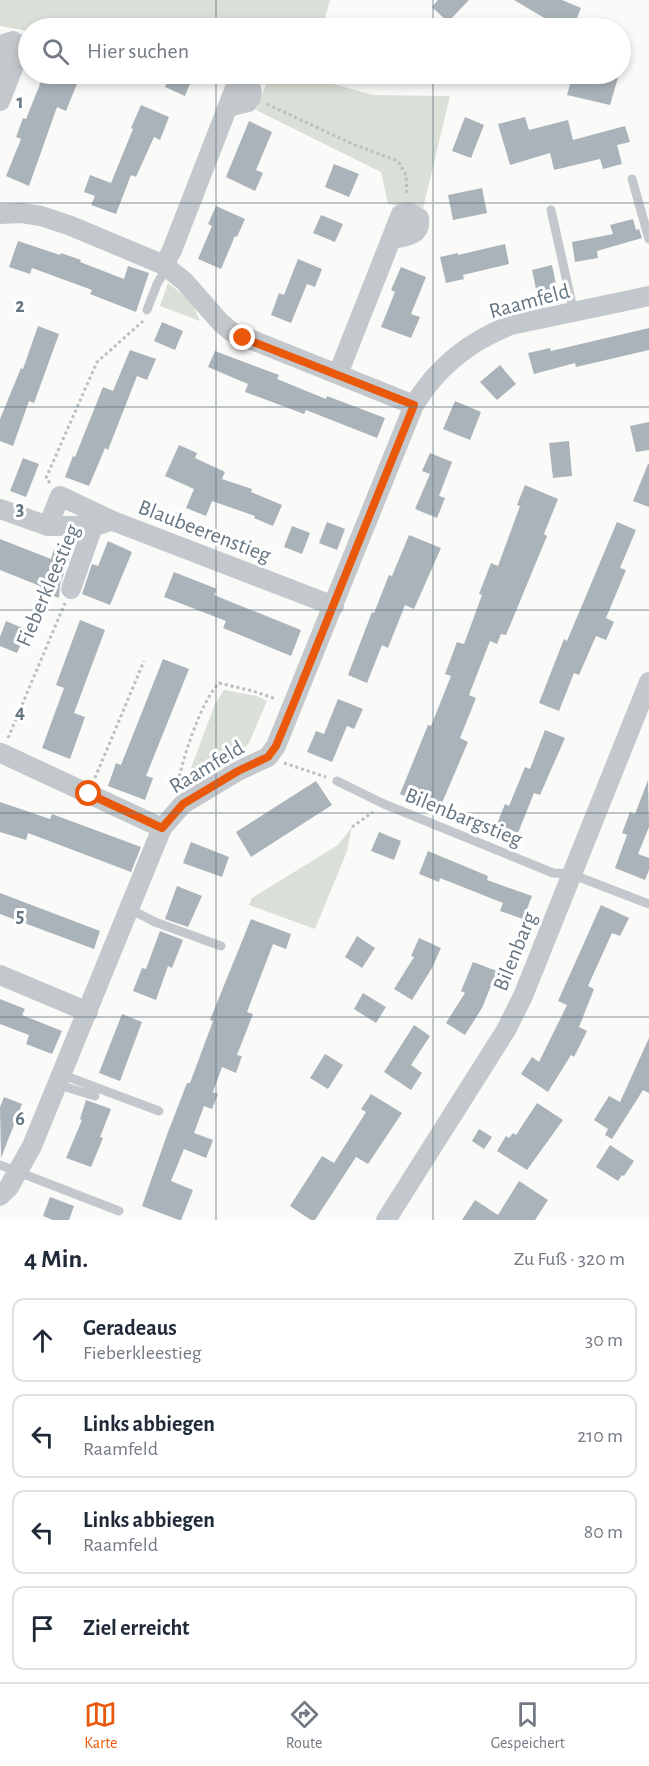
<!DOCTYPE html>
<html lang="de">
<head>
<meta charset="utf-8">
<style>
  body { margin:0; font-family:"Alegreya Sans",sans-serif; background:#f6f6f7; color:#1f2937 }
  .stop { position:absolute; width:18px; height:18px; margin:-14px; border:4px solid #ea580c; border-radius:50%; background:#fff }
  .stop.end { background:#ea580c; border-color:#fff; box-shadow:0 2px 6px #0008 }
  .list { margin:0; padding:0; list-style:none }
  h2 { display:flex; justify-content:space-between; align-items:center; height:78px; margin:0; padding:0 24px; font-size:26px }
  h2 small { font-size:20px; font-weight:400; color:#747a83 }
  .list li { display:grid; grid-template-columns:39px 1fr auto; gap:18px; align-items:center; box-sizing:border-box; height:84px; margin:0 12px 12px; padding:0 12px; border:2px solid #e0e1e3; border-radius:12px }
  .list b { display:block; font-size:22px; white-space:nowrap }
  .list p { margin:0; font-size:20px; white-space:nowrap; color:#747a83 }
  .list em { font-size:20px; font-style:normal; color:#747a83 }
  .icon { flex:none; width:33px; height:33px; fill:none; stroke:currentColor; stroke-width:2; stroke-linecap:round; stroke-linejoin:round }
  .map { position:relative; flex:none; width:649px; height:1220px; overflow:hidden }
  .search { position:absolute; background:#fff; box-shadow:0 3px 9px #0003; left:18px; right:18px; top:18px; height:66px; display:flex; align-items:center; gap:15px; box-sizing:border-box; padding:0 21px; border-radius:33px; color:#747a83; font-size:22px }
  .sheet { height:462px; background:#fff }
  nav { display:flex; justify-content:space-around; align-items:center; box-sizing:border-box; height:84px; border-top:2px solid #e0e1e3; background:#fff; font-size:16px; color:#747a83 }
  nav a { display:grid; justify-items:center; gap:3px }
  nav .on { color:#ea580c }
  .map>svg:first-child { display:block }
  .green { fill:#dadfd7 }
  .building { fill:#aab3b9 }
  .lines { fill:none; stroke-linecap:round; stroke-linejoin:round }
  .path { stroke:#bbbfc2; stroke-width:3; stroke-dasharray:3 3; stroke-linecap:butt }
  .service { stroke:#c3c8cc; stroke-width:9 }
  .minor { stroke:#c3c8cc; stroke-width:20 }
  .route { stroke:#ea580c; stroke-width:8 }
  .grid { fill:none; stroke:#657683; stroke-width:1.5; stroke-opacity:0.55 }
  .labels { text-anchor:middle; stroke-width:6; stroke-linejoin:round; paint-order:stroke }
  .street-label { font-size:22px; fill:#657683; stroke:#fff }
  .grid-label { font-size:20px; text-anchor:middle; font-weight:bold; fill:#657683; stroke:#fff; stroke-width:6; stroke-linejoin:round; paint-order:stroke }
</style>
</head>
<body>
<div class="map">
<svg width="649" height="1220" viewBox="0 0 649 1220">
  <rect width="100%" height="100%" fill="#fafaf8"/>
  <!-- green -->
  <g class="green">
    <path d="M0 0H330L322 28H28V31L0 26Z"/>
    <path d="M270 74H310L309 77 300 75 373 95 450 96 423 208 388 204 381 172 256 110Z"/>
    <path d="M168 283 192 302 200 321 160 306Z"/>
    <path d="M224 690 257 696 267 701 249 743 237 754 185 784 215 704Z"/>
    <path d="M352 827 347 851 315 929 249 905 252 898 338 845Z"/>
  </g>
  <!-- building -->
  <g class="building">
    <path d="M438 0H469L448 22 432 7Z"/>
    <path d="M514 0H562L581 8 573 28H548L551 22Z"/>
    <path d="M44 74H81L66 111 57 107 29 186 6 176 21 139 16 137 23 118 26 119Z"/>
    <path d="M171 74H194L185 96 165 87Z"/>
    <path d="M573 74H619L610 105 567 95Z"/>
    <path d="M141 105 169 117 160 140 154 137 136 177 131 175 116 214 91 205 95 196 84 192 90 175 111 183 133 129 131 128Z"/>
    <path d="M465 117 484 125 471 158 452 151Z"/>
    <path d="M525 117 529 130 568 120 573 140 625 126 630 142 617 145 622 164 603 169 600 159 554 170 550 153 510 165 498 124Z"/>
    <path d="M249 121 272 132 256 170 263 173 255 191 226 177Z"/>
    <path d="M334 164 359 174 349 197 325 187Z"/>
    <path d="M482 188 487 213 453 220 448 195Z"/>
    <path d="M216 206 245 219 237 237 235 236 221 269 198 259 212 226 208 224Z"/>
    <path d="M321 215 343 224 335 242 313 233Z"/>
    <path d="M633 219 636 230 639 229 642 238 597 251 598 258 575 262 572 242 613 234 610 225Z"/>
    <path d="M18 241 60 255 61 253 81 260 80 262 124 279 128 266 149 273 136 312 90 294 92 290 32 268 30 274 9 267Z"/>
    <path d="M505 244 509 264 463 275 464 279 446 283 440 257 458 253V255Z"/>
    <path d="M298 259 322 269 315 287 307 284 291 323 271 315 279 293 284 295Z"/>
    <path d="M552 265 557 289 537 294 532 270Z"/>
    <path d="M401 267 426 277 411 314 420 317 411 338 381 327 395 292 391 290Z"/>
    <path d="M162 322 183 331 175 350 154 341Z"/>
    <path d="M38 326 59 334 34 403 29 401 13 446 0 441V419L21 368 23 369Z"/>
    <path d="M649 328V350L576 367 575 363 534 374 528 353 550 348 551 351Z"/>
    <path d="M130 350 156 359 147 380 137 376 108 450 105 448 89 486 65 477 73 456 75 457 103 387 113 391Z"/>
    <path d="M215 351 279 375 277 379 326 399 327 396 385 418 377 438 306 410 304 414 245 392 248 384 208 367Z"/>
    <path d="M500 365 516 384 497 400 480 382Z"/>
    <path d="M455 401 481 412 470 440 443 429Z"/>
    <path d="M649 422V450L636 452 630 426Z"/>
    <path d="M569 441 572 476 553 478 549 443Z"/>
    <path d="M179 445 197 453 195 458 225 472 222 479 252 489 251 492 282 505 273 526 254 518 255 516 212 501 206 516 186 508 194 489 165 476Z"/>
    <path d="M430 453 452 462 439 496 445 498 437 518 415 509 430 474 422 471Z"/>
    <path d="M23 458 39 464 26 497 10 491Z"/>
    <path d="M648 464H649V507L633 501Z"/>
    <path d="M525 485 558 499 544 534 547 536 506 635 501 634 497 644 490 641 469 695 476 698 460 738 468 742 439 810 400 794 428 725 431 726 451 676 445 674 457 642 464 644 482 595 479 594 491 563 498 566 520 506 517 505Z"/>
    <path d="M327 522 345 529 337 550 319 543Z"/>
    <path d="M617 522 636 530 620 568 626 570 606 618 614 622 606 640 596 636 579 675 574 673 559 711 539 703 564 639 567 641Z"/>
    <path d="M292 526 310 533 302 554 284 547Z"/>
    <path d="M409 535 441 548 414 609 405 605 388 648 382 645 367 683 348 675 372 612 374 613 389 575 392 576Z"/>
    <path d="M0 539 51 559 54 549 70 555 60 585 59 598 38 590 40 586 0 570Z"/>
    <path d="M108 541 132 552 110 605 82 594 92 564 98 566Z"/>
    <path d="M174 572 217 589 214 595 301 630 291 656 223 628 226 621 164 597Z"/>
    <path d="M80 620 105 630 74 713 85 717 70 759 42 748 64 688 56 685Z"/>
    <path d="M6 621 27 630 17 653 0 646V637Z"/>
    <path d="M163 659 189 669 146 776 153 778 145 800 108 786 116 763 121 765Z"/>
    <path d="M338 699 363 709 354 729 347 726 332 762 307 752 316 731 324 734Z"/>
    <path d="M545 730 565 738 540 795 534 793 518 833 497 824 505 804 509 806 525 767 530 769Z"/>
    <path d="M648 780 649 827 638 854 649 858V870L645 880 615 868 627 835 622 833 630 812 635 814Z"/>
    <path d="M316 781 332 805 251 857 236 832Z"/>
    <path d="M0 802 50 819 52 814 141 847 131 872 28 833 26 840 0 832Z"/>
    <path d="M379 832 401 841 394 860 371 851Z"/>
    <path d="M191 842 229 857 222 877 183 863Z"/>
    <path d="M428 851 488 876 487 880 532 896 523 919 500 911 503 903 440 878 439 882 419 874Z"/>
    <path d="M177 886 202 896 188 927 165 919Z"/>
    <path d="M0 893 100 931 94 949 0 914Z"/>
    <path d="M601 905 629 918 620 936 612 933 588 986 594 989 579 1027 587 1031 574 1057 571 1055 548 1092 521 1074 532 1057 539 1062 567 1005 558 1001Z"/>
    <path d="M251 919 291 934 286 949 273 944 247 1012 253 1014 237 1055 242 1056 236 1073 222 1067 213 1092 218 1094 212 1109 204 1106 194 1133 213 1140 206 1158 184 1149 171 1181 193 1190 181 1220H179L142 1206 168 1132 187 1083H190L213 1021 210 1020Z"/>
    <path d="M160 931 183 940 172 968 168 966 156 1000 133 991 142 968 146 969Z"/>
    <path d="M357 936 375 948 362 968 345 957Z"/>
    <path d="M419 938 441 948 432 968 412 1000 394 989 414 957 411 956Z"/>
    <path d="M473 962 497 971 482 1008 465 1035 446 1023 465 993 461 991Z"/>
    <path d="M363 993 386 1007 376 1023 354 1009Z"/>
    <path d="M0 999 25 1009 22 1015 62 1031 52 1054 26 1044 29 1035 0 1024Z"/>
    <path d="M122 1014 142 1022 120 1081 99 1073Z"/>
    <path d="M414 1025 430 1036 411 1065 422 1073 411 1090 384 1072Z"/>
    <path d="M649 1038V1093L643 1090 612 1139 605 1135 608 1129 594 1120 609 1096 620 1102Z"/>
    <path d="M325 1054 343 1065 328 1089 310 1078Z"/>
    <path d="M371 1094 402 1113 368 1164 356 1157 315 1220H311L290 1206 322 1156 334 1163 366 1112 361 1109Z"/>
    <path d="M4 1097 22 1104 1 1158 0 1107Z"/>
    <path d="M86 1100 111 1109 100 1137 103 1138 91 1167 66 1158 82 1120 80 1119Z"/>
    <path d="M537 1103 563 1120 527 1170 497 1151 506 1136 509 1138 513 1133 516 1135Z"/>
    <path d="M479 1129 492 1137 484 1149 472 1141Z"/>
    <path d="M610 1145 634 1161 624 1176 622 1175 618 1181 596 1167Z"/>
    <path d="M519 1181 548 1200 535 1220H462L475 1200 498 1215Z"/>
    <path d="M50 1197 74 1206 69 1220H53L43 1216Z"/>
  </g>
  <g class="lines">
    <!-- path -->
    <g class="path">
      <path d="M267 104 350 143 398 161 406 175 407 195"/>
      <path d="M50 483 46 478 97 362 143 321"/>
      <path d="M8 738 65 603"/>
      <path d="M284 763 326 777"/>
      <path d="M95 778 144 661"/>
      <path d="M177 788C182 760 200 703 219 683L253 691 276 699"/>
      <path d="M352 827 373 812"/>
    </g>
    <!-- service -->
    <g class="service">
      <path d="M632 179 649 239"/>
      <path d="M551 210 574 313"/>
      <path d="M147 310 157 284 167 267"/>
      <path d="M337 781 384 804 553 873 571 874 649 904"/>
      <path d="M130 909 155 922 221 946"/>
      <path d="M63 1075 159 1111"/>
      <path d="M59 1085 95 1096"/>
      <path d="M0 1165 119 1211"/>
    </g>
    <!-- minor -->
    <g class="minor">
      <path d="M0 101 17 58 20 48 18 44 13 41 6 43 2 53 10 75"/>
      <path d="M0 214 21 213 41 216 71 226 164 265 184 281 221 323 232 332 414 405"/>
      <path d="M164 265 172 250 237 83 240 80C252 83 255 93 248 102L228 107"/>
      <path d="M338 374 401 214 408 212 419 218C422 236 404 237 392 239"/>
      <path d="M0 509 48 526H93"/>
      <path d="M48 526 60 496 113 521 334 606"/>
      <path d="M71 589 93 526 105 523"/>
      <path d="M1 753 162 828"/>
      <path d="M0 975 88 1012"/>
      <path d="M0 1196 9 1187 32 1146 162 828 183 804 238 771 268 757 276 746 414 405C437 367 469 341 511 325L649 296"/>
      <path d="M386 1220 506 1030 523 996 649 682"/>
    </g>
  </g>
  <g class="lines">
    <!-- route -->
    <path class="route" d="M89 794 162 828 183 804 238 771 268 757 276 746 293 705 414 405 243 338"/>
  </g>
  <!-- grid -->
  <path class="grid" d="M216 0V28M433 0V28M216 74V1220M433 74V1220M0 203H649M0 407H649M0 610H649M0 813H649M0 1017H649"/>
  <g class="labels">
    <!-- street labels -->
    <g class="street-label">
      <text transform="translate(529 300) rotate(-15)" y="8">Raamfeld</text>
      <text transform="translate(205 530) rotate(21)" y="8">Blaubeerenstieg</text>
      <text transform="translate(47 585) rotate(-67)" y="8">Fieberkleestieg</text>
      <text transform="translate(206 766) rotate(-31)" y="8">Raamfeld</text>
      <text transform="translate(464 816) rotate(22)" y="8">Bilenbargstieg</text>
      <text transform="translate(514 951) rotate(-68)" y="8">Bilenbarg</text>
    </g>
  </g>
  <g class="grid-label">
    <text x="20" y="108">1</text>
    <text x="20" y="312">2</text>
    <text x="20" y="515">3</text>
    <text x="20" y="718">4</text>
    <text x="20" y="922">5</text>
    <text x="20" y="1125">6</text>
  </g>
</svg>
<div class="stop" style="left:89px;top:794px"></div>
<div class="stop end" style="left:243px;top:338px"></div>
<div class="search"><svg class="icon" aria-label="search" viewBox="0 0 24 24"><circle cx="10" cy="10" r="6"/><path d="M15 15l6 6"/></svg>Hier suchen</div>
</div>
<section class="sheet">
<h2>4 Min.<small>Zu Fuß · 320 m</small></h2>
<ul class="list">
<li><svg class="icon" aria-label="ahead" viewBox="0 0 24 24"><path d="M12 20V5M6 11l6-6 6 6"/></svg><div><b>Geradeaus</b><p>Fieberkleestieg</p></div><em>30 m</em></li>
<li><svg class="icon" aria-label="left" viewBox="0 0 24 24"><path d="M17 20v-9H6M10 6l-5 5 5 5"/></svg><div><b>Links abbiegen</b><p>Raamfeld</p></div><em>210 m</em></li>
<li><svg class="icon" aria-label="left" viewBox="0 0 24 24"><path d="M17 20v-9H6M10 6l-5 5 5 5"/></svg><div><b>Links abbiegen</b><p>Raamfeld</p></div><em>80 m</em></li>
<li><svg class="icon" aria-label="arrive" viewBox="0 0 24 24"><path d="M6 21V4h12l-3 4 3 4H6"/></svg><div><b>Ziel erreicht</b></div></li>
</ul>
</section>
<nav>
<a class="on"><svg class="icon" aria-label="map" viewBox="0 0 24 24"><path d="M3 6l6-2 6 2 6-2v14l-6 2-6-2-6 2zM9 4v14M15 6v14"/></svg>Karte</a>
<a><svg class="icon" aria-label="directions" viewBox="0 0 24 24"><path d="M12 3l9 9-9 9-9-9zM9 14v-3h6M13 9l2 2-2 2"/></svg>Route</a>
<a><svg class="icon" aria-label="saved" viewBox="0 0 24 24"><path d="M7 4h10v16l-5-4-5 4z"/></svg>Gespeichert</a>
</nav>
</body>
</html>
